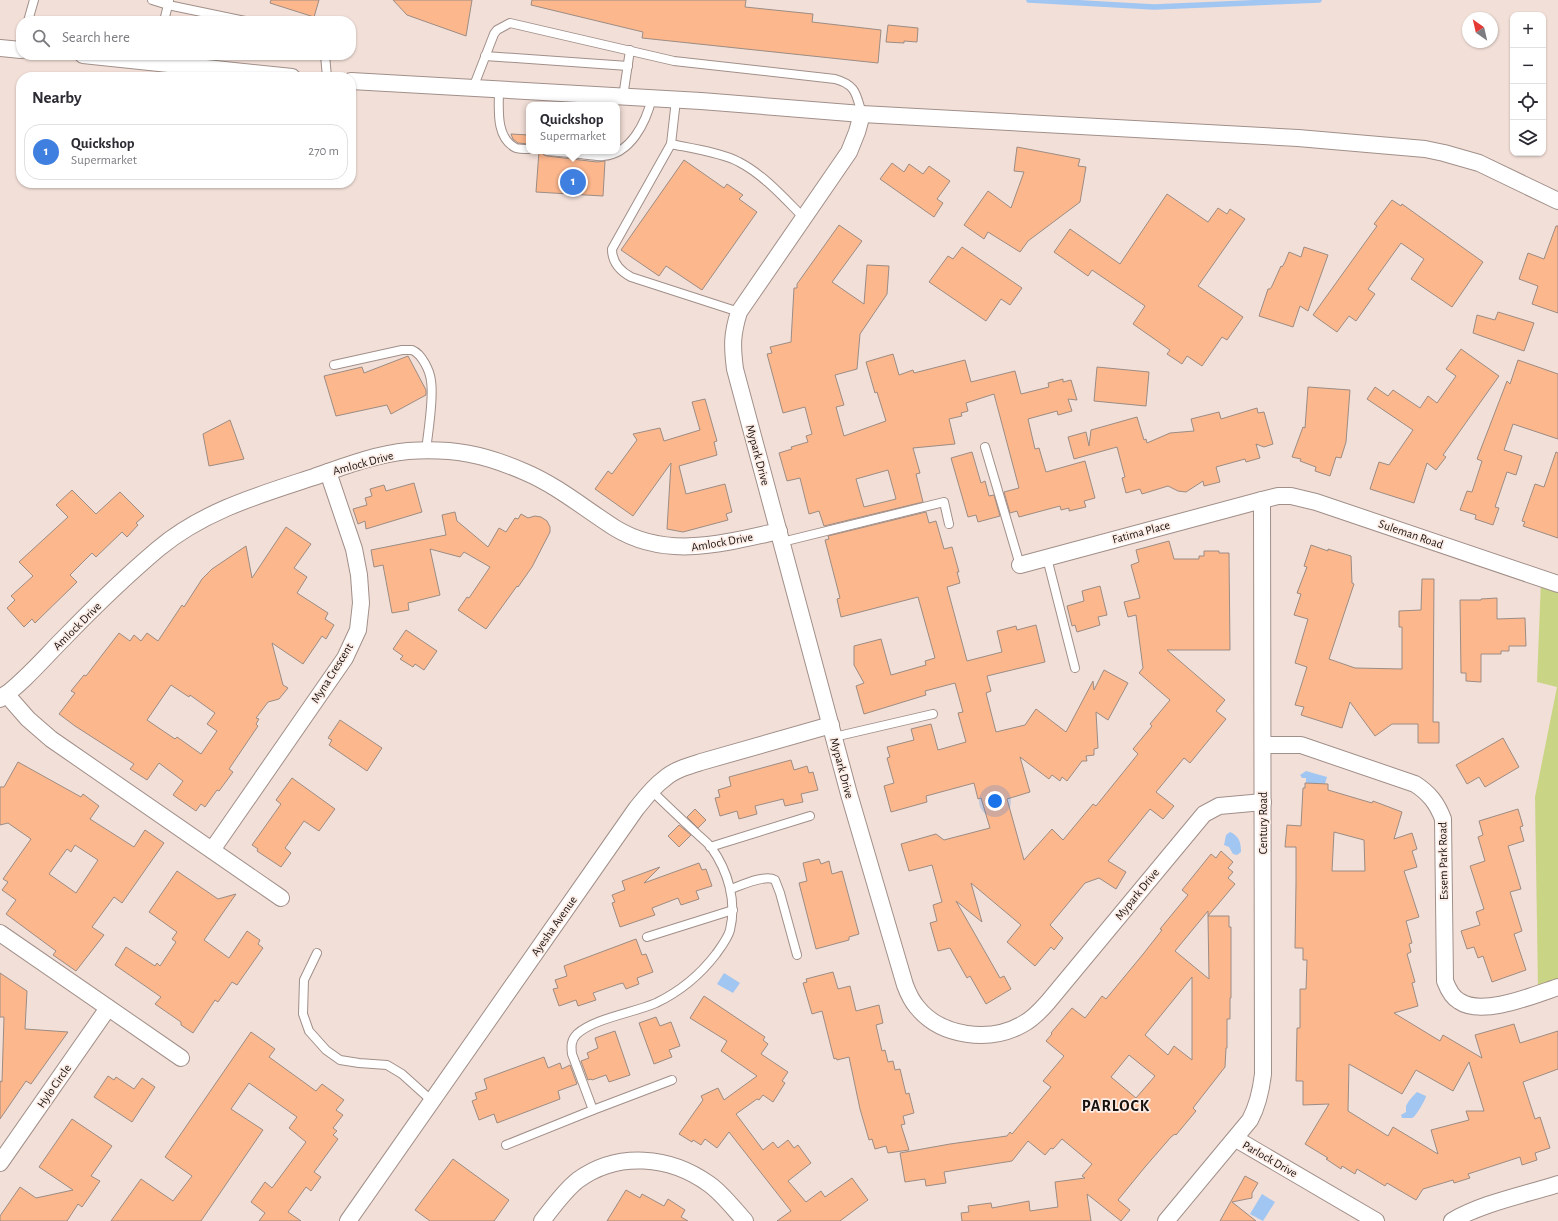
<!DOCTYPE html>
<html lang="en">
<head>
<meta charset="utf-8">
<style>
  body { margin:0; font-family:"Alegreya Sans",sans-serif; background:#f7f7f7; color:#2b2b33 }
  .controls { position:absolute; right:12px; top:12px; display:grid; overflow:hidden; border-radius:8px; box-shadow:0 1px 3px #0004 }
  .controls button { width:36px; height:36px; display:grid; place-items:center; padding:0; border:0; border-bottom:1px solid #e1e1e2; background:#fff; color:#2b2b33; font:20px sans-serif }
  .compass { position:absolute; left:1462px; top:12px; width:36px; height:36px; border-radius:50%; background:#fff; box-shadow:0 1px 3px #0004; rotate:326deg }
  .you { position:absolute; left:995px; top:801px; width:14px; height:14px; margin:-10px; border:3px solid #fff; border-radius:50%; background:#1a73e8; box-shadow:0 0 0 6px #1a73e833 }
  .badge { display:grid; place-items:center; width:26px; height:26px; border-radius:50%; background:#0f766e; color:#fff; font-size:13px; font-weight:700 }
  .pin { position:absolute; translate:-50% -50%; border:2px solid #fff; box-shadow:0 1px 4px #0006 }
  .popup { position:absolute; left:526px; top:102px; width:94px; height:52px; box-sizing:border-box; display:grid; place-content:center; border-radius:8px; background:#fff; filter:drop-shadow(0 1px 3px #0005); font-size:13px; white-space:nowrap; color:#7c7c81 }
  .popup b { font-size:15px; color:#2b2b33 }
  .popup::after { content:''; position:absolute; left:50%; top:100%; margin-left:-8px; border:8px solid transparent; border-top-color:#fff }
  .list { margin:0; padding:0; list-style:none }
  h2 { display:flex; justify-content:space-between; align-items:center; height:52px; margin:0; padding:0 16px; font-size:17px }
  h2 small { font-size:13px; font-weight:400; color:#7c7c81 }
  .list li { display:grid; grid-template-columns:26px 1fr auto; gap:12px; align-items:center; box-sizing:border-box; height:56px; margin:0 8px 8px; padding:0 8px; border:1px solid #e1e1e2; border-radius:16px }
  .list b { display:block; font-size:15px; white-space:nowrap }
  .list p { margin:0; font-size:13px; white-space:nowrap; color:#7c7c81 }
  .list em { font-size:13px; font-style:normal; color:#7c7c81 }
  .icon { flex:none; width:22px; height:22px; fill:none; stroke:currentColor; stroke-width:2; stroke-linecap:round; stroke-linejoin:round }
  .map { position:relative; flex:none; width:1558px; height:1221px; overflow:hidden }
  .search { position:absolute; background:#fff; box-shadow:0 1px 3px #0004; left:16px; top:16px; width:340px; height:44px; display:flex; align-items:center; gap:10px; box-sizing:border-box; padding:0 14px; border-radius:16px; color:#7c7c81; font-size:15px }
  .panel { position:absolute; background:#fff; box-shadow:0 1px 3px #0004; left:16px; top:72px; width:340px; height:116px; border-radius:16px }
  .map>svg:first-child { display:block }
  .green { fill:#c9d584 }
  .water { fill:#a1c6f2 }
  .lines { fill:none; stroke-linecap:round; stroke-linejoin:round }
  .stream { stroke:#a1c6f2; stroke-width:5.5 }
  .building { fill:#fdb78d; stroke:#9c8c83; fill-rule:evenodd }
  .lane-casing { stroke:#a18f89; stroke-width:10 }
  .street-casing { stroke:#a18f89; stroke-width:18 }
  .lane { stroke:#fff; stroke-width:8 }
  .street { stroke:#fff; stroke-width:16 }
  .labels { text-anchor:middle; stroke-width:3.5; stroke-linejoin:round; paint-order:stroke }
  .street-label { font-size:12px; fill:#18120f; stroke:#fdede7 }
  .district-label { font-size:16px; font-weight:bold; letter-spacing:1px; fill:#18120f; stroke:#fdede7 }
</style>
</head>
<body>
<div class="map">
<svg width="1558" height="1221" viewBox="0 0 1558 1221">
  <rect width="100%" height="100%" fill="#f2dfd8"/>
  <!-- green -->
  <path class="green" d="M1541 580 1558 586V985L1538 991 1535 797 1557 687 1537 682Z"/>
  <!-- water -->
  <g class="water">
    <path d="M1306 771 1327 777 1325 784 1306 783V778H1302L1300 775Z"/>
    <path d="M1230 832C1239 836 1241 842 1241 852L1237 855 1233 854 1229 847 1224 845 1226 835Z"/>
    <path d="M724 973 740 983 733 993 717 984Z"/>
    <path d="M1417 1092 1426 1096C1426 1099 1415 1118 1412 1118 1409 1118 1405 1118 1402 1118L1401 1115 1406 1112V1106C1409 1100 1412 1097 1417 1092Z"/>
    <path d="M1262 1194 1275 1202 1263 1221 1250 1214Z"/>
  </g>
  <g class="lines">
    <!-- stream -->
    <path class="stream" d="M1029 0 1154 7 1319 0"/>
  </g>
  <!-- building -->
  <g class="building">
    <path d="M271 0H319L314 17 270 3Z"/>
    <path d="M393 0H472L466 36 407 15Z"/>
    <path d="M532 0H746L745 7 813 14 812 22 881 30 878 63 642 38 643 32 531 5Z"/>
    <path d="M888 25 918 28 917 42 904 41V43L886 42Z"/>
    <path d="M511 134 529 135V144L518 143 513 139Z"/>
    <path d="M1017 147 1080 159 1078 166 1086 167 1080 202 1028 241 1020 252 988 232 984 239 964 225 988 191 1011 208 1024 172 1014 171Z"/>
    <path d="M539 151H542L544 155 547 156 597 162 605 161 603 196 536 192Z"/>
    <path d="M684 160 724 188 727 184 743 195 739 199 757 212 702 290 666 266 659 276 621 250Z"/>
    <path d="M892 163 904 172 909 164 923 174 929 166 950 181 937 199 943 203 934 217 880 179Z"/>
    <path d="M1167 194 1208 222 1218 208 1227 214 1230 209 1245 219 1198 286 1243 317 1227 340 1222 337 1202 366 1187 356 1182 364 1167 354 1170 350 1133 324 1145 306 1092 270 1088 276 1054 252 1070 229 1120 264Z"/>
    <path d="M1392 200 1401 206 1402 204 1483 262 1452 307 1411 279 1424 259 1401 243 1368 289 1375 294 1356 321 1349 316 1337 332 1313 315 1377 226 1374 224Z"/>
    <path d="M839 225 862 241 832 282 864 304 867 265 889 266 887 294 860 334 857 369 835 375 844 405 836 407 844 436 886 421 877 392 875 393 866 362 893 354 899 375 913 370 914 373 965 360 971 382 1015 371 1021 394 1049 387 1048 383 1063 379V382L1071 380 1077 400 1068 399 1072 411 1058 415 1057 411 1028 419 1035 449 1039 448 1046 472 1085 461 1095 498 1084 501 1086 507 1069 511V508L1061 510 1060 506 1019 517 1017 511 1010 513 1004 492 1019 488 994 394 966 403 968 411 961 413 962 416 949 419 955 444 913 448 920 473 916 474 923 502 824 526 819 511 809 514 800 478 787 481 779 453 792 449 791 447 808 442 806 436 812 434 805 407 783 413 767 354 772 353 770 347 791 342 794 288H797V284ZM888 470 896 499 864 507 856 479Z"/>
    <path d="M1556 226H1558V313L1532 304 1538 286 1519 279 1528 253 1544 259Z"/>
    <path d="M962 247 1022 288 1010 305 1001 299 986 321 929 282 948 256 953 259Z"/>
    <path d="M1304 247 1328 255 1308 311 1300 306 1293 327 1259 316 1268 289H1270L1272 286 1281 266 1282 267 1285 262 1289 252 1301 257Z"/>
    <path d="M1498 312 1534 323 1524 351 1473 333 1477 315 1495 320Z"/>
    <path d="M1461 349 1499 376 1443 455 1446 457 1436 470 1427 463 1414 503 1370 489 1379 462 1389 465 1413 430 1367 399 1375 387 1388 396 1393 390 1420 408 1428 396 1437 403 1456 376 1446 369Z"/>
    <path d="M408 356 426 390V395L391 414 387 405 336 416 324 376 362 367 364 373Z"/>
    <path d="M1518 360 1558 374V439L1513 424 1504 450 1522 456 1516 475 1507 472 1495 507 1499 508 1493 525 1475 519 1476 515 1460 510 1467 491 1472 492 1482 461 1477 459 1507 381 1510 384Z"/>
    <path d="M1097 367 1149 372 1146 406 1094 401Z"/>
    <path d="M1308 387 1350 390 1346 442 1341 458 1336 457 1330 476 1315 471 1316 467 1300 461 1301 459 1292 457 1303 427 1305 428Z"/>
    <path d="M705 399 717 441 714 442 717 455 679 466 686 494 725 484 732 512 726 514 728 520 683 532 667 529 671 463 633 516 595 489 608 471 612 474 637 440 633 434 660 428 664 441 700 430 692 402Z"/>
    <path d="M1257 408 1258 413 1264 412 1273 444 1264 447 1256 444 1260 458 1246 462 1245 459 1216 467 1220 482 1204 486 1203 481 1186 492 1178 491 1168 486 1142 494 1140 489 1126 493 1122 478 1125 477 1117 447 1074 459 1068 437 1086 432 1089 446 1091 430 1137 417 1144 440 1146 439 1147 443 1170 433 1194 431 1191 419 1219 412 1221 419Z"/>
    <path d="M230 420 244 459 209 466 203 434Z"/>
    <path d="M972 452 981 483 985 481 989 496 994 495 1000 516 978 522 976 515 968 517 951 458Z"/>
    <path d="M1556 452 1558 453V538L1523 526 1525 522 1522 521 1535 484 1544 487Z"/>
    <path d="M414 483 422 512 366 529 365 521 358 524 353 509 367 505 365 498 372 496 370 489 384 485 386 491Z"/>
    <path d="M72 490 96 514 120 492 144 516 136 523 138 525 127 537 122 532 96 557 92 553 70 575 77 582 35 623 32 619 24 627 7 608 15 600 11 596 33 576 19 562 68 517 56 505Z"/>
    <path d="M455 512 457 521 488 547 499 528 506 532 515 518 518 519 521 514 528 518 535 516 541 517 547 521 550 527V532L532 567 518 587 517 586 486 629 458 610 467 597 469 598 490 567 464 552 460 557 430 549 440 595 408 603 409 610 392 613 383 565 374 567 371 550 446 535 442 515Z"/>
    <path d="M926 512 929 523 936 521 944 549 952 547 959 572H957L960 583 947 587 967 661 1002 652 997 631 1016 626 1017 630 1036 625 1045 662 987 676 991 691 986 693 996 732 1025 725 1036 709 1066 732 1093 681 1094 690 1104 670 1128 683 1108 720 1096 712 1098 748 1094 749V755L1086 756 1087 761H1082L1067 781 1062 777 1060 781 1052 775 1049 779 1020 757 1030 792 1007 799 1024 860 1052 829 1063 840 1093 804 1096 806 1138 754 1133 749 1152 726 1150 724 1170 700 1139 673 1143 668 1136 615 1128 617 1124 602 1140 598 1131 565 1139 562 1136 550 1169 541 1174 559H1199V556H1204V551H1219V553H1229L1230 650H1167L1225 700 1216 711 1226 719 1190 763 1184 758 1156 792 1174 806 1163 819 1150 809 1108 861 1126 872 1116 889 1099 878 1085 883 1050 925 1063 938 1054 950 1051 947 1035 966 1007 942 1021 925 971 883 982 922 956 901 1000 978 1004 976 1011 989 986 1004 970 976 967 978 950 948 938 951 930 923 937 921 933 905 942 902 932 865 909 871 901 844 936 834 944 840 990 828 981 798 978 799 974 783 926 796 927 802 891 812 884 786 894 783 887 758 890 757 887 747 914 740 911 729 931 724 938 750 966 742 958 713 963 712 955 683 925 691 926 695 864 714 856 686 864 683 854 665V646L881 639 891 675 926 665 925 661 935 658 918 597 841 617 837 599 840 598 825 540 829 539 828 536Z"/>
    <path d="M286 527 311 544 294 568 307 577 297 593 328 613 325 619 334 625 326 639 322 636 303 664 272 643 283 685 288 688 279 699 268 702 256 718 259 719 256 724 258 726 229 769 233 772 219 791 217 790 205 807 201 804 196 811 173 795 183 781 159 763 147 780 130 769 134 764 75 726 59 714 75 693 71 691 84 675 86 676 119 633 130 641 134 635 141 641 147 633 158 641 182 605 184 607 202 579 212 569 246 546 252 578ZM171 685 189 697 190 695 215 713 207 724 217 731 201 754 177 737 175 739 147 720Z"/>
    <path d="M1311 545 1328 551V549L1351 556 1352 583 1354 584 1329 659 1355 668 1402 669V627H1399V611L1421 610 1422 579H1434L1433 722H1439V743H1418V724H1392L1375 736 1350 702 1342 728 1301 715 1304 707 1295 705 1307 667 1295 663 1308 619 1294 615 1301 594 1297 593 1307 567 1304 566Z"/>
    <path d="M1100 586 1107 615 1098 617 1100 625 1077 632 1075 625 1072 626 1067 606 1084 601 1082 591Z"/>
    <path d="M1497 598V619L1525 618 1526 646H1509V651H1501V654H1481V682L1466 681V673H1461L1460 600H1481V599Z"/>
    <path d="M406 630 437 651 424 670 415 664 413 667 400 659 403 656 393 649Z"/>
    <path d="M340 720 382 748 367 771 329 745 332 740 328 738Z"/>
    <path d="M1503 738 1519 767 1485 787 1479 777 1467 784 1456 765Z"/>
    <path d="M791 760 794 770 807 766 809 773 813 772 818 790 801 794 803 802 785 806 783 799 755 806 757 814 739 819 737 811 720 816 715 798 720 797 718 790 731 786 729 777Z"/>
    <path d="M18 762 81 797 83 794 99 806 90 819 134 847 145 830 164 843 122 903 114 897 92 927 104 935 76 971 53 955 56 951 6 914 16 900 2 890 8 882 3 879 31 839 8 823 0 825V787H4ZM75 845 98 860 76 893 49 874 67 849 71 852Z"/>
    <path d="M292 778 335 809 319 831 304 821 285 848 291 853 281 867 257 851 258 849 252 845 281 804 276 800Z"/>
    <path d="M1305 783 1328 784V790L1372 803 1373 801 1402 812 1394 839 1412 833 1417 849 1412 851 1417 867 1404 871 1419 917 1406 921 1412 943 1409 944 1411 952 1407 954 1415 982 1412 983 1418 1006 1394 1013 1440 1041 1443 1035 1482 1058 1475 1035 1514 1024 1520 1043 1558 1031V1069L1523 1082 1535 1119 1540 1117 1550 1148 1535 1153 1537 1160 1522 1165 1520 1157 1468 1174 1470 1178 1454 1183 1453 1180 1423 1189 1416 1200 1387 1183 1385 1186 1357 1169 1355 1174 1342 1166 1341 1169 1326 1159 1328 1158 1305 1144 1329 1104 1303 1105V1081H1296L1297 1028H1300V989H1306L1307 960H1303V948H1295L1296 884V847H1285L1287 825 1301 826 1303 788H1305ZM1334 832 1364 840 1365 871H1332ZM1469 1062 1484 1111H1466L1469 1120 1431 1130 1438 1154 1393 1127 1388 1136 1348 1111 1349 1064 1402 1094 1416 1070 1453 1091Z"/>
    <path d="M695 809 706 820 698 828 687 817Z"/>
    <path d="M1518 809 1523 826 1520 827 1524 841 1508 846 1521 889 1510 892 1522 931 1514 934 1526 970 1492 982 1483 956 1478 958 1474 947 1467 949 1461 931 1480 925 1476 912 1484 909 1470 866 1485 861 1478 837 1483 835 1479 821Z"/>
    <path d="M679 825 691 835 679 847 668 836Z"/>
    <path d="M1221 851 1233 862 1228 868 1233 872 1228 878 1235 884 1208 916H1229V927H1231V998H1230V1019H1227V1048H1226L1225 1067 1193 1108 1196 1111 1176 1135 1175 1134 1171 1137 1145 1167 1118 1200 1130 1210 1121 1221 1087 1194 1091 1221H962L961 1213 969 1212 968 1206 991 1203 992 1208 1029 1201 1030 1211 1058 1207 1055 1182 1085 1178 1082 1176 1092 1164 1062 1139 1053 1149 1051 1148 1045 1155 1028 1141 1012 1161 944 1172 946 1183 926 1186 925 1179 905 1182 900 1153 950 1144 1007 1136 1010 1132 1012 1134 1051 1087 1043 1081 1064 1056 1046 1041 1052 1034 1051 1033 1072 1008 1085 1018 1102 996 1106 999 1144 953 1162 930 1160 929 1188 895 1182 890 1211 854 1216 858ZM1208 911V916L1209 979 1175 951ZM1192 977V1060L1174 1046 1168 1055 1145 1035ZM1129 1055 1155 1076 1136 1098 1111 1077Z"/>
    <path d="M819 859 821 864 829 861 832 874 842 871 859 934 849 937V940L816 949 799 883 807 881 803 863Z"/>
    <path d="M699 863 702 870 706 869 712 886 696 891 699 899 681 905 678 898 652 908 655 915 620 927 612 903 615 902 612 895 625 890 622 881 660 867 644 883Z"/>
    <path d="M177 871 218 899 236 894 204 940 229 958 247 931 260 940 258 944 263 948 237 985 232 982 218 1002 215 1000 193 1033 181 1025V1022L155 1004 161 997 115 965 126 947 155 966 157 963 160 966 176 942 172 939 177 932 149 912Z"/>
    <path d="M636 939 642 955 646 954 653 972 637 978 639 984 626 989 623 983 619 984 593 993 596 1000 578 1006 576 1000 559 1006 553 989 558 988 555 980 567 976 564 966Z"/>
    <path d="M833 972 838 989 850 986 856 1011 879 1005 883 1023 876 1025 882 1051 885 1050 888 1062 893 1061 895 1070 900 1069 906 1094 909 1093 914 1113 903 1116 905 1124 901 1125 909 1150 888 1153 886 1146 875 1149 872 1139 869 1140 860 1109 849 1057 837 1060 836 1058 834 1059 822 1011 812 1014 803 983 807 982 806 979Z"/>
    <path d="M0 973 27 991 25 1029 68 1032 31 1084 26 1081 0 1119V1081L2 1082 4 1017H0Z"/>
    <path d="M704 996 765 1037 763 1040 768 1044 761 1054 788 1072 782 1081 785 1083 773 1102 763 1095 759 1100 757 1099 736 1114 763 1150 773 1142 778 1148 788 1140 794 1148 798 1145 811 1163 788 1181 806 1202 821 1191 825 1197 852 1178 868 1200 840 1221H777L791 1211 729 1132 717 1148 705 1139 701 1145 693 1140 692 1142 679 1134 703 1100 701 1096 718 1088 724 1100 757 1076 721 1051 727 1041 690 1018Z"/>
    <path d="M656 1017 660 1026 671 1022 680 1046 669 1050 672 1057 654 1064 639 1023Z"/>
    <path d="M615 1031 630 1075 609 1082 606 1075 592 1080 591 1079 588 1080 581 1061 589 1058 587 1053 598 1048 595 1038Z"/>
    <path d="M251 1032 275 1049 269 1057 316 1091 322 1084 344 1100 336 1110 343 1115 333 1128 337 1131 333 1135 338 1139 314 1172 321 1177 311 1191 306 1187 288 1212 301 1221H259L265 1213 251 1202 265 1182 272 1188 306 1142 289 1128 297 1117 249 1083 231 1109 263 1130 201 1221H111L141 1179 173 1201 192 1176 165 1157Z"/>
    <path d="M544 1057 548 1068 560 1063 562 1069 570 1065 577 1084 558 1091 560 1099 497 1123 494 1114 479 1120 472 1101 477 1099 475 1093 487 1089 484 1079Z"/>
    <path d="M108 1076 114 1080 116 1077 134 1089 142 1078 155 1087 132 1122 94 1097Z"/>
    <path d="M72 1119 112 1146 91 1176 100 1181 82 1207 78 1204 67 1221H0V1216L20 1187 36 1198 73 1190 39 1167Z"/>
    <path d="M453 1159 509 1200 494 1221H430L415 1210Z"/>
    <path d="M1245 1176 1258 1183 1252 1193V1198L1232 1202 1256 1221H1220Z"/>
    <path d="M626 1190 640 1198 642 1194 664 1206 668 1199 685 1210 681 1217 688 1221H607Z"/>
  </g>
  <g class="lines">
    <!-- lane casing -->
    <g class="lane-casing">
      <g id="lane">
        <path d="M152 0 168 5 245 21"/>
        <path d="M28 21 34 0"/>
        <path d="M164 21 169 1"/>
        <path d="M325 55 327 77"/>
        <path d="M485 56 628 66"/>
        <path d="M473 88 494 34 497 30 510 23 674 61 835 79C857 85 856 95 862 114"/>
        <path d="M499 89C499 108 495 138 516 148 519 149 525 149 529 149"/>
        <path d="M623 97 630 50"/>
        <path d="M676 100 671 144 612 249C612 262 620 271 631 277L739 312"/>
        <path d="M671 144C690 148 723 153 739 162 764 175 784 198 804 218"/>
        <path d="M547 151C561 152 574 153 588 155 592 155 598 157 603 156 631 154 646 122 652 98"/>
        <path d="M334 365 402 350C405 350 409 350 412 350 422 354 430 371 431 381 434 399 428 431 426 451"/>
        <path d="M985 447 1020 565"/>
        <path d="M782 542 944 502 949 524"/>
        <path d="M1047 558 1075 668"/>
        <path d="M834 737 933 714"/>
        <path d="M710 847 810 816"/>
        <path d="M731 889C742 885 765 874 775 880L780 893 797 955"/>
        <path d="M647 937 733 910"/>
        <path d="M317 953 304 980 303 1014 309 1031 326 1050 340 1060 359 1063 387 1065 402 1074 432 1101"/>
        <path d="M593 1110 672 1080"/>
        <path d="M506 1145 593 1110 572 1054C571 1046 571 1040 577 1034 595 1018 633 1013 656 1003 681 991 700 975 716 954 721 947 728 938 730 930 737 901 728 871 711 847 706 841 699 836 693 830 679 817 665 804 651 790"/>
      </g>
    </g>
    <!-- street casing -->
    <g class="street-casing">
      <g id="street">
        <path d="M0 48 21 50"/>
        <path d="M83 55 292 77"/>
        <path d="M351 81 701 101 862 114 1298 138 1425 149 1444 153 1479 163 1558 201"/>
        <path d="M862 114 857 132 849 152 739 312C732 334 732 346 735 369L849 794 905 985C908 993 911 1000 917 1007 941 1037 990 1043 1023 1024 1033 1019 1041 1010 1048 1002L1204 814 1219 806 1263 802"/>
        <path d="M1020 565 1262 500 1278 496H1291L1316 502 1558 584"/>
        <path d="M6 694 28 719 51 739 281 898"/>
        <path d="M0 699C24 682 44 658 64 638 94 607 125 577 158 549 203 511 259 495 314 477 345 466 376 454 408 451 453 448 484 454 525 472 558 486 585 509 615 528 667 560 725 543 779 531"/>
        <path d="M1263 745H1301L1415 784C1429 793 1437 803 1443 819L1445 981C1448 989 1452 997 1459 1001 1482 1017 1534 995 1558 987"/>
        <path d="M212 850 345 658 358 630 361 603 359 575 354 549 328 472"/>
        <path d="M0 933 181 1058"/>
        <path d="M1236 1139 1376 1221"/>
        <path d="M0 1163 108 1008"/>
        <path d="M348 1221 636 809C645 798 653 787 664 779 674 770 688 766 701 762L831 725"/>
        <path d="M542 1221C553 1207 564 1191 578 1180 618 1151 670 1156 709 1184 722 1193 734 1209 745 1221"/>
        <path d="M1166 1221 1250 1120C1258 1105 1261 1091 1263 1074L1262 500"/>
        <path d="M1452 1221C1482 1203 1524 1195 1558 1184"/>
      </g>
    </g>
    <!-- lane -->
    <use href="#lane" class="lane"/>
    <!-- street -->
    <use href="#street" class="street"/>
  </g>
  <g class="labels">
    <!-- street labels -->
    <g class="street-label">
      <text transform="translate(758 455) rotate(75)" y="4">Mypark Drive</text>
      <text transform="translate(363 463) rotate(-15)" y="4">Amlock Drive</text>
      <text transform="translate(1141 532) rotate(-15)" y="4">Fatima Place</text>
      <text transform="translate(1411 534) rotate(19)" y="4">Suleman Road</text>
      <text transform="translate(722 542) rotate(-10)" y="4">Amlock Drive</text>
      <text transform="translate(77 626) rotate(-45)" y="4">Amlock Drive</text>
      <text transform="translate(332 673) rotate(-58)" y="4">Myna Crescent</text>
      <text transform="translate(842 768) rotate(75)" y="4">Mypark Drive</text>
      <text transform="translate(1263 823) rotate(-90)" y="4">Century Road</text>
      <text transform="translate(1443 861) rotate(-91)" y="4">Essem Park Road</text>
      <text transform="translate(1137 894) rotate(-51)" y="4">Mypark Drive</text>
      <text transform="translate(554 926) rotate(-55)" y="4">Ayesha Avenue</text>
      <text transform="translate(54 1086) rotate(-55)" y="4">Hylo Circle</text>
      <text transform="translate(1270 1159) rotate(30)" y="4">Parlock Drive</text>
    </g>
    <!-- district labels -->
    <g class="district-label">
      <text x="1116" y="1111">PARLOCK</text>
    </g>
  </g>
</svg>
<div class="controls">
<button>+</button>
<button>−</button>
<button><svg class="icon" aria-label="locate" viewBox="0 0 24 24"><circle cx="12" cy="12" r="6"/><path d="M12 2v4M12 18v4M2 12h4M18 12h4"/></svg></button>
<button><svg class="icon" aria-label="layers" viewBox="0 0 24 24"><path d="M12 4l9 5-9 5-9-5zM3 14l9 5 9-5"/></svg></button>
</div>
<svg class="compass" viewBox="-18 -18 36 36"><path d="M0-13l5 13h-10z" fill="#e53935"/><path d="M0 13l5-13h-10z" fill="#7c7c81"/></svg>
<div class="you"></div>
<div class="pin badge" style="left:573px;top:182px;background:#3f7fe0">1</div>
<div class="popup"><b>Quickshop</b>Supermarket</div>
<div class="search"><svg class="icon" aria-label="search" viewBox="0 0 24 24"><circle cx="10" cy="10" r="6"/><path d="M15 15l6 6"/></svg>Search here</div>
<section class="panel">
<h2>Nearby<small></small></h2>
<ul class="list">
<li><span class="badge" style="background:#3f7fe0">1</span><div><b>Quickshop</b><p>Supermarket</p></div><em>270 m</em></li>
</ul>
</section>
</div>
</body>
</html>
